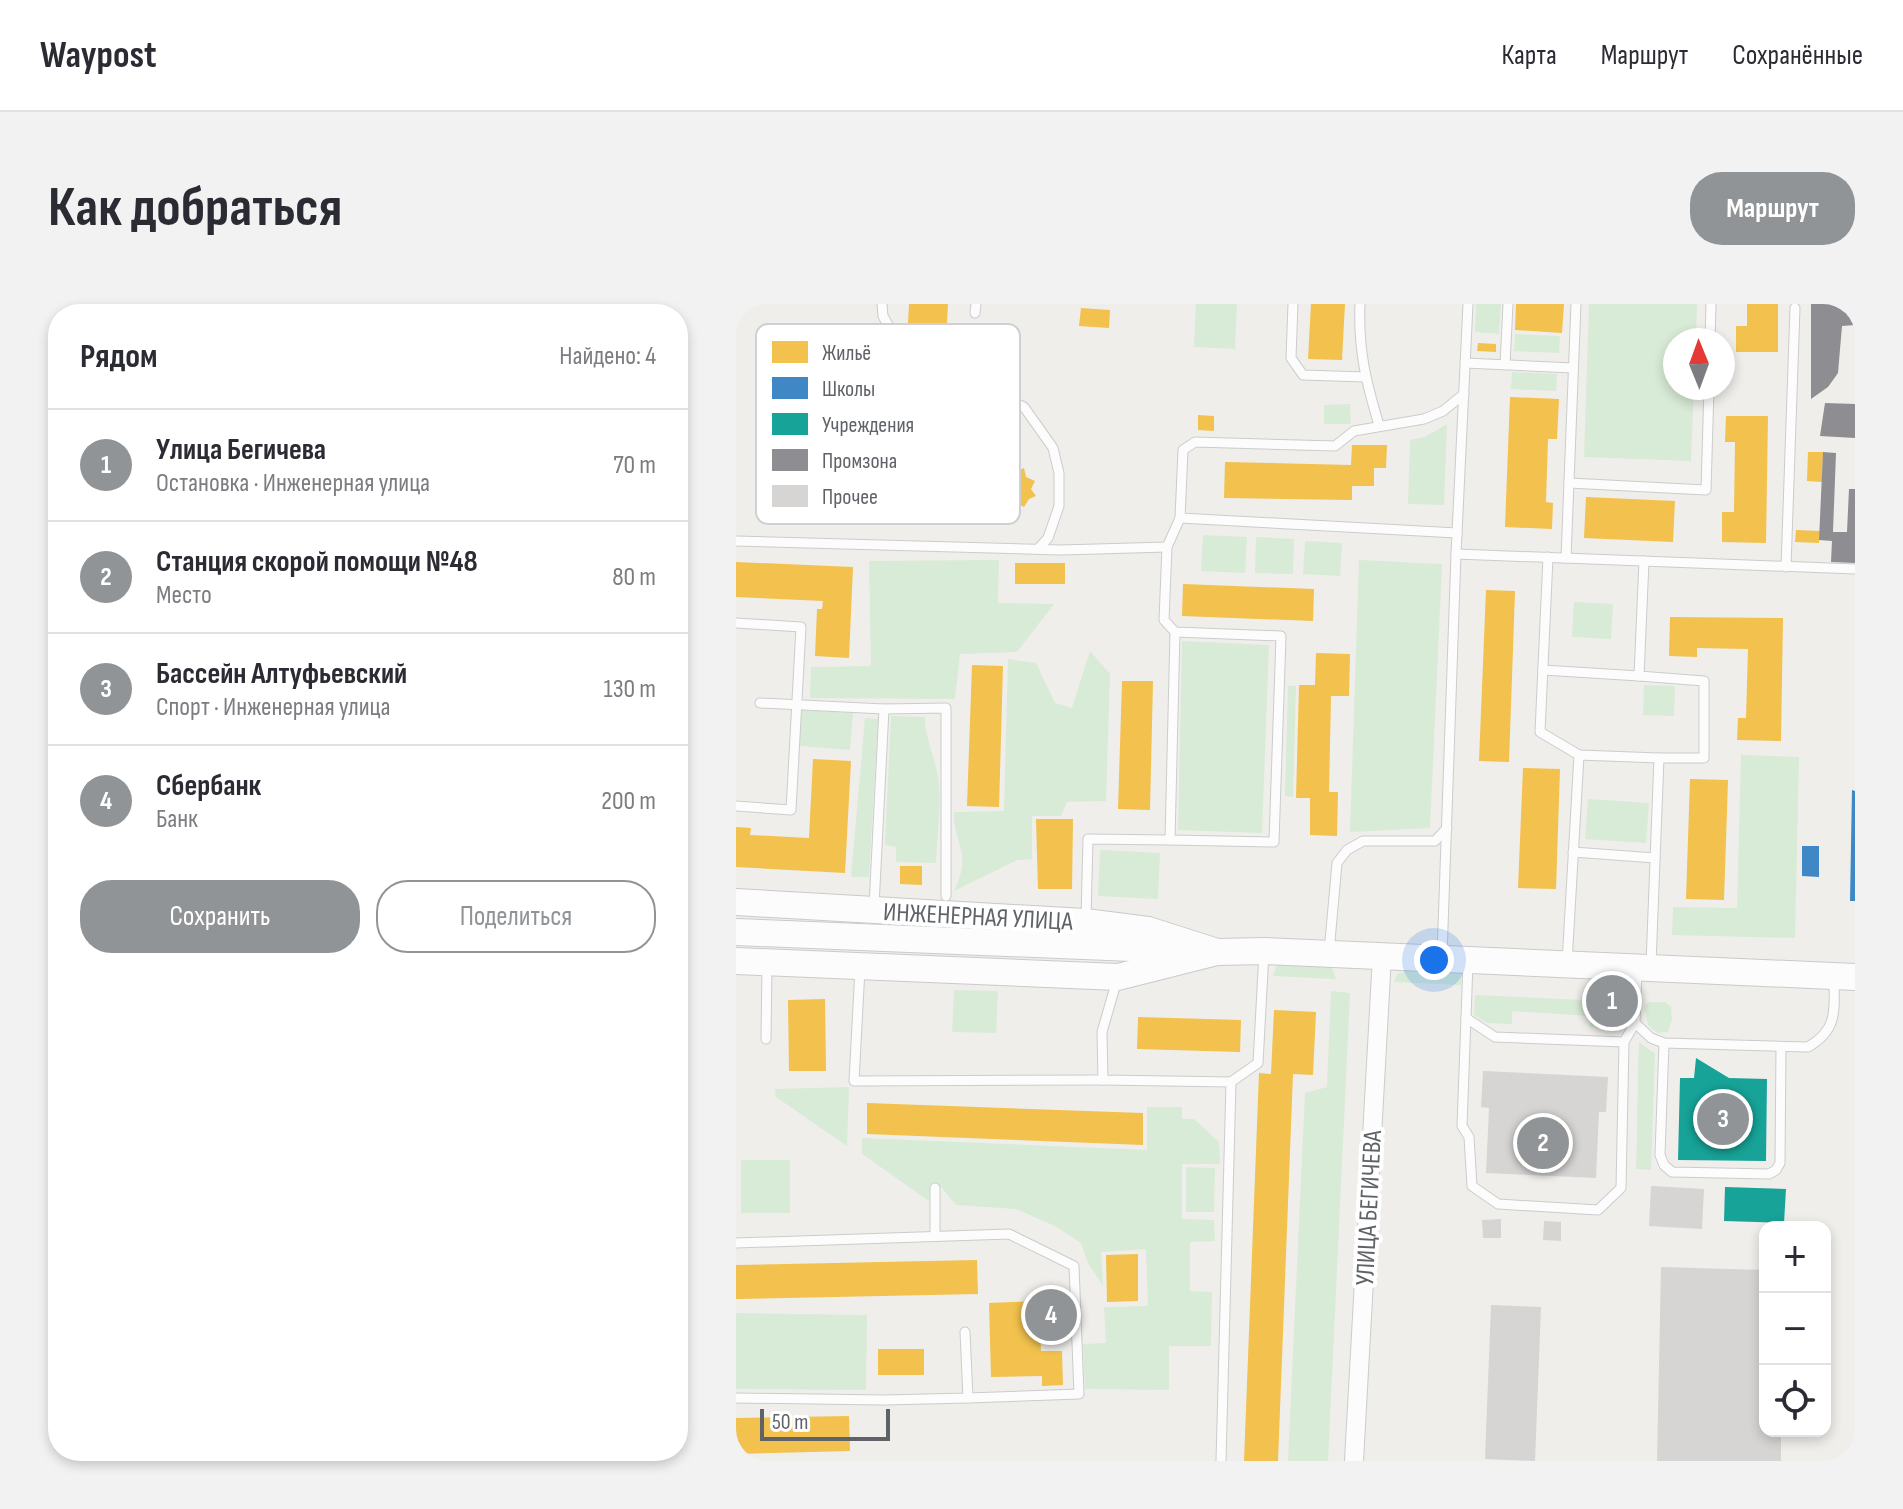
<!DOCTYPE html>
<html lang="ru">
<head>
<meta charset="utf-8">
<style>
	body { margin:0; font-family:"Sofia Sans Condensed",sans-serif; background:#f2f2f3; color:#2b2b33 }
	.controls { position:absolute; right:24px; bottom:24px; display:grid; overflow:hidden; border-radius:16px; box-shadow:0 4px 12px #0003 }
	.controls button { width:72px; height:72px; display:grid; place-items:center; padding:0; border:0; border-bottom:2px solid #e1e1e2; background:#fff; color:#2b2b33; font:40px sans-serif }
	.compass { position:absolute; left:927px; top:24px; width:72px; height:72px; border-radius:50%; background:#fff; box-shadow:0 4px 12px #0003; rotate:359deg }
	.scale { position:absolute; left:24px; bottom:20px; width:130px; box-sizing:border-box; padding-left:8px; border:4px solid #5f6368; border-top:0; font-size:22px; line-height:28px; white-space:nowrap; color:#5f6368; -webkit-text-stroke:6px #fff; paint-order:stroke }
	.you { position:absolute; left:698px; top:656px; width:28px; height:28px; margin:-20px; border:6px solid #fff; border-radius:50%; background:#1a73e8; box-shadow:0 0 0 12px #1a73e833 }
	.badge { display:grid; place-items:center; width:52px; height:52px; border-radius:50%; background:#919496; color:#fff; font-size:26px; font-weight:700 }
	.pin { position:absolute; translate:-50% -50%; border:4px solid #fff; box-shadow:0 2px 8px #0006 }
	.list { margin:0; padding:0; list-style:none }
	h2 { display:flex; justify-content:space-between; align-items:center; height:104px; margin:0; padding:0 32px; font-size:34px }
	h2 small { font-size:26px; font-weight:400; color:#7c7c81 }
	.list li { display:grid; grid-template-columns:52px 1fr auto; gap:24px; align-items:center; box-sizing:border-box; height:112px; padding:0 32px; border-top:2px solid #e1e1e2 }
	.list b { display:block; font-size:30px; white-space:nowrap }
	.list p { margin:0; font-size:26px; white-space:nowrap; color:#7c7c81 }
	.list em { font-size:26px; font-style:normal; color:#7c7c81 }
	.actions { display:flex; gap:16px; padding:24px 32px }
	.actions a { flex:1; padding:18px 0; border:2px solid #919496; border-radius:32px; text-align:center; font-size:28px; color:#919496 }
	.actions .main { background:#919496; color:#fff }
	.icon { flex:none; width:44px; height:44px; fill:none; stroke:currentColor; stroke-width:2; stroke-linecap:round; stroke-linejoin:round }
	.map { position:relative; flex:none; width:1119px; height:1157px; overflow:hidden; border-radius:32px }
	header { display:flex; align-items:center; gap:48px; box-sizing:border-box; height:112px; padding:0 40px; background:#fff; border-bottom:2px solid #e1e1e2 }
	header strong { font-size:38px }
	nav { display:flex; gap:44px; margin-inline-start:auto; font-size:28px }
	.intro { display:flex; align-items:center; justify-content:space-between; box-sizing:border-box; height:192px; padding:0 48px }
	h1 { margin:0; font-size:56px }
	.button { padding:20px 36px; border-radius:32px; background:#919496; color:#fff; font-size:28px; font-weight:700 }
	main { display:flex; gap:48px; padding:0 48px }
	aside { flex:1; background:#fff; border-radius:32px; box-shadow:0 4px 12px #0003 }
	.map>svg:first-child { display:block }
	.green { fill:#d8ebd6 }
	.homes { fill:#f2c14e }
	.schools { fill:#3f88c5 }
	.public { fill:#17a398 }
	.industry { fill:#8d8d92 }
	.building { fill:#d6d5d3 }
	.lines { fill:none; stroke-linecap:round; stroke-linejoin:round }
	.lane-casing { stroke:#cbcccc; stroke-width:11 }
	.street-casing { stroke:#cbcccc; stroke-width:20 }
	.secondary-casing { stroke:#cacacb; stroke-width:28 }
	.lane { stroke:#fdfcfc; stroke-width:9 }
	.street { stroke:#fdfcfc; stroke-width:18 }
	.secondary { stroke:#fdfcfc; stroke-width:26 }
	.labels { text-anchor:middle; stroke-width:8; stroke-linejoin:round; paint-order:stroke }
	.street-label { font-size:26px; fill:#5f6368; stroke:#fff }
	.key { fill:#fff; stroke:#cfd0d2; stroke-width:2 }
	.key-label { font-size:22px; fill:#5f6368 }
</style>
</head>
<body>
<header>
<strong>Waypost</strong>
<nav><a>Карта</a><a>Маршрут</a><a>Сохранённые</a></nav>
</header>
<div class="intro"><h1>Как добраться</h1><a class="button">Маршрут</a></div>
<main>
<aside>
<h2>Рядом<small>Найдено: 4</small></h2>
<ul class="list">
<li><span class="badge">1</span><div><b>Улица Бегичева</b><p>Остановка · Инженерная улица</p></div><em>70 m</em></li>
<li><span class="badge">2</span><div><b>Станция скорой помощи №48</b><p>Место</p></div><em>80 m</em></li>
<li><span class="badge">3</span><div><b>Бассейн Алтуфьевский</b><p>Спорт · Инженерная улица</p></div><em>130 m</em></li>
<li><span class="badge">4</span><div><b>Сбербанк</b><p>Банк</p></div><em>200 m</em></li>
</ul>
<div class="actions"><a class="main">Сохранить</a><a>Поделиться</a></div>
</aside>
<div class="map">
<svg width="1119" height="1157" viewBox="0 0 1119 1157">
	<rect width="100%" height="100%" fill="#efeeea"/>
	<g class="green">
		<polygon points="460,0 501,0 499,45 458,43"/>
		<polygon points="740,0 765,0 763,30 739,28"/>
		<polygon points="853,0 961,0 960,36 939,36 939,84 958,84 955,157 848,153"/>
		<polygon points="779,30 824,32 823,49 778,47"/>
		<polygon points="776,68 821,70 820,87 775,85"/>
		<polygon points="614,100 615,120 588,120 588,101"/>
		<polygon points="711,120 708,201 672,200 674,136 689,133"/>
		<polygon points="467,231 511,233 509,269 465,267"/>
		<polygon points="520,233 558,235 557,270 519,269"/>
		<polygon points="569,237 606,239 604,272 567,270"/>
		<polygon points="263,256 262,299 318,300 281,348 224,350 219,395 74,394 75,363 135,362 133,257"/>
		<polygon points="623,256 706,260 694,524 614,528"/>
		<polygon points="838,298 877,300 875,335 836,333"/>
		<polygon points="446,337 533,341 526,529 442,526"/>
		<path d="M354 347 374 370 370 497 331 498 325 512H296V555L281 556 218 587C237 546 218 545 218 508L268 507 272 355 300 359 319 399 336 404Z"/>
		<polygon points="908,381 939,382 938,412 907,411"/>
		<polygon points="552,382 560,382 557,493 549,492"/>
		<polygon points="66,406 117,409 114,446 63,442"/>
		<path d="M155 412 189 413C189 436 201 457 203 481 205 506 201 534 200 559L160 558V543L149 541Z"/>
		<polygon points="129,414 142,415 133,573 115,573"/>
		<polygon points="1005,451 1063,453 1059,634 936,631 937,603 1001,604"/>
		<polygon points="852,495 913,499 910,539 849,535"/>
		<polygon points="364,546 424,549 422,595 362,592"/>
		<polygon points="542,658 595,661 600,675 537,672"/>
		<polygon points="676,665 726,668 725,681 658,678 661,670"/>
		<polygon points="218,686 262,687 260,729 216,728"/>
		<polygon points="595,687 614,689 592,1157 552,1157 569,789 591,783"/>
		<polygon points="739,691 890,698 890,712 885,721 876,725 854,723 853,712 776,707 776,720 751,719 738,711"/>
		<polygon points="913,698 929,698 935,703 936,716 932,728 921,729 912,721 908,702"/>
		<path d="M903 738 919 750 915 866 900 865C902 822 901 781 903 738Z"/>
		<polygon points="113,783 111,842 40,793 39,785"/>
		<polygon points="411,803 446,803 446,815 458,815 483,838 484,860 446,860 446,915 478,916 479,937 454,938 454,987 476,988 475,1042 433,1042 433,1086 349,1085 347,1040 370,1039 368,1003 412,1002 410,945 365,948 367,982 352,959 345,939 319,922 280,905 220,901 206,884 194,880 193,897 126,850 126,834 411,846"/>
		<rect x="5" y="856" width="49" height="53"/>
		<polygon points="450,863 479,864 478,908 450,908"/>
		<polygon points="0,1009 131,1011 130,1086 0,1085"/>
	</g>
	<g class="homes">
		<polygon points="173,0 212,0 209,58 170,56"/>
		<polygon points="575,0 609,0 606,56 572,55"/>
		<polygon points="780,0 828,0 826,29 779,26"/>
		<polygon points="1011,0 1042,0 1042,48 1000,48 1000,22 1011,22"/>
		<polygon points="345,4 374,6 373,24 343,22"/>
		<polygon points="742,39 760,40 760,48 741,47"/>
		<polygon points="774,93 823,95 821,135 812,135 810,198 817,199 816,225 769,223"/>
		<polygon points="462,111 478,112 478,127 462,126"/>
		<polygon points="990,112 1032,112 1030,239 986,238 986,208 998,208 999,138 989,138"/>
		<polygon points="239,124 247,124 247,128 267,128 267,136 275,139 270,147 272,162 282,167 288,164 290,173 299,177 295,185 300,192 293,195 288,203 277,197 269,204 266,197 260,194 248,194 241,197 240,204 234,204 231,198 220,204 214,196 208,195 213,186 208,178 216,174 217,166 226,168 232,164 238,155 238,146 232,143 235,137 240,136"/>
		<polygon points="616,141 651,141 650,164 638,164 638,182 616,182 616,196 488,194 489,158 615,161"/>
		<polygon points="1072,148 1087,148 1086,178 1071,177"/>
		<polygon points="850,193 939,197 937,238 848,234"/>
		<polygon points="1060,226 1084,227 1083,239 1059,238"/>
		<polygon points="0,258 117,263 113,354 79,352 81,305 86,305 87,297 0,293"/>
		<rect x="279" y="259" width="50" height="21"/>
		<polygon points="447,280 578,285 577,317 446,312"/>
		<polygon points="750,286 779,287 773,458 743,457"/>
		<polygon points="934,313 1047,314 1045,437 1001,436 1002,414 1010,414 1012,345 961,344 961,353 933,352"/>
		<polygon points="580,349 614,350 613,392 595,392 593,488 602,488 601,532 574,531 574,494 560,494 563,381 579,381"/>
		<polygon points="236,361 267,362 263,503 231,502"/>
		<polygon points="386,377 417,377 414,506 382,505"/>
		<polygon points="77,455 115,457 109,569 0,563 0,523 15,524 14,531 73,534"/>
		<polygon points="787,464 824,465 820,585 782,584"/>
		<polygon points="954,475 992,476 988,596 950,595"/>
		<polygon points="300,515 337,515 336,585 302,585"/>
		<polygon points="164,562 186,562 186,581 164,580"/>
		<polygon points="89,695 90,767 53,767 52,696"/>
		<polygon points="538,706 580,708 577,771 557,770 542,1157 508,1157 523,769 535,770"/>
		<polygon points="402,713 505,716 504,748 401,745"/>
		<polygon points="131,799 407,809 407,841 131,830"/>
		<polygon points="402,950 402,997 371,998 370,951"/>
		<polygon points="241,956 242,990 0,995 0,961"/>
		<polygon points="326,990 326,1024 304,1025 305,1047 326,1047 327,1081 306,1082 306,1072 255,1073 253,999 303,997 303,991"/>
		<rect x="142" y="1045" width="46" height="26"/>
		<polygon points="113,1112 114,1147 0,1150 0,1114"/>
	</g>
	<g class="schools">
		<polygon points="1116,486 1119,487 1119,597 1114,597"/>
		<polygon points="1066,542 1083,542 1083,573 1066,572"/>
	</g>
	<g class="public">
		<polygon points="960,754 993,774 1031,775 1030,857 942,856 944,774 958,774"/>
		<polygon points="989,883 1050,885 1048,919 988,917"/>
	</g>
	<g class="industry">
		<polygon points="1075,0 1119,0 1119,21 1106,22 1102,69 1092,83 1075,95"/>
		<polygon points="1089,99 1119,100 1119,134 1084,132"/>
		<polygon points="1087,148 1100,149 1097,228 1111,228 1113,185 1119,185 1119,259 1095,258 1096,237 1083,236"/>
	</g>
	<g class="building">
		<polygon points="747,767 872,773 870,808 863,808 860,874 750,869 753,804 745,803"/>
		<polygon points="915,882 968,885 966,925 913,922"/>
		<polygon points="765,915 765,934 747,934 746,916"/>
		<polygon points="808,917 825,918 825,937 807,936"/>
		<polygon points="925,963 1029,966 1029,1127 1045,1127 1045,1157 921,1157"/>
		<polygon points="755,1001 805,1003 799,1157 749,1155"/>
	</g>
	<g class="lines">
		<g class="lane-casing">
			<g id="lane">
				<polyline points="146,0 147,12 158,32"/>
				<polyline points="557,0 555,54 567,71 629,73"/>
				<path d="M624 0C622 45 630 78 643 121"/>
				<polyline points="239,9 240,0"/>
				<polyline points="974,36 975,0"/>
				<polyline points="729,59 837,64"/>
				<polyline points="769,61 772,0"/>
				<polyline points="218,100 277,98 288,103 317,144 323,169 323,202 312,234 302,245"/>
				<polyline points="833,179 970,186 973,84"/>
				<polyline points="444,214 447,146 459,138 599,142 618,127 688,115 707,107 728,90"/>
				<polyline points="0,237 325,246 431,243"/>
				<polyline points="720,250 1119,265"/>
				<polyline points="812,253 804,428 843,451 831,659"/>
				<polyline points="830,254 840,0"/>
				<polyline points="908,257 903,372 968,377 968,454 923,454 915,660"/>
				<polyline points="1050,263 1059,4"/>
				<polyline points="0,319 65,323 55,506 0,502"/>
				<polyline points="439,328 434,536 538,538 545,332 439,328 428,316 431,243 444,214 721,229"/>
				<polyline points="807,366 903,372"/>
				<polyline points="24,399 148,405"/>
				<polyline points="843,451 923,454"/>
				<polyline points="837,548 919,554"/>
				<polyline points="138,602 148,405 210,404 210,592"/>
				<polyline points="350,614 352,535 434,536"/>
				<polyline points="593,648 601,559 611,546 627,537 699,537 711,524"/>
				<polyline points="706,652 720,250 732,0"/>
				<polyline points="732,659 726,822 733,833 736,882 762,900 862,906 885,884 888,738 899,719"/>
				<polyline points="124,665 118,777 367,776"/>
				<path d="M901 667 899 719 915 734 928 739 1072 743C1103 725 1098 705 1098 673"/>
				<polyline points="381,676 366,728 367,776 495,778 485,1157"/>
				<polyline points="730,714 759,733 888,738"/>
				<polyline points="30,735 31,662"/>
				<polyline points="928,739 924,851 928,861 936,868 1033,870 1040,866 1044,859 1045,743"/>
				<polyline points="495,778 522,759 528,648"/>
				<polyline points="199,884 199,932"/>
				<polyline points="0,939 273,930 338,962 343,1090 232,1094"/>
				<polyline points="0,1094 148,1096 232,1094 229,1028"/>
			</g>
		</g>
		<g class="street-casing">
			<polyline id="street" points="618,1157 646,652"/>
		</g>
		<g class="secondary-casing">
			<g id="secondary">
				<polyline points="0,598 349,618 412,626 481,648"/>
				<polyline points="0,628 445,646"/>
				<polyline points="0,657 382,673 481,648 529,647 1119,673"/>
			</g>
		</g>
		<use href="#lane" class="lane"/>
		<use href="#street" class="street"/>
		<use href="#secondary" class="secondary"/>
	</g>
	<g class="labels">
		<g class="street-label">
			<text transform="translate(242 612) rotate(3)" y="9">ИНЖЕНЕРНАЯ УЛИЦА</text>
			<text transform="translate(632 904) rotate(-87)" y="9">УЛИЦА БЕГИЧЕВА</text>
		</g>
	</g>
	<rect x="20" y="20" width="264" height="200" rx="12" class="key"/>
	<rect x="36" y="37" width="36" height="22" fill="#f2c14e"/>
	<rect x="36" y="73" width="36" height="22" fill="#3f88c5"/>
	<rect x="36" y="109" width="36" height="22" fill="#17a398"/>
	<rect x="36" y="145" width="36" height="22" fill="#8d8d92"/>
	<rect x="36" y="181" width="36" height="22" fill="#d6d5d3"/>
	<g class="key-label">
		<text x="86" y="56">Жильё</text>
		<text x="86" y="92">Школы</text>
		<text x="86" y="128">Учреждения</text>
		<text x="86" y="164">Промзона</text>
		<text x="86" y="200">Прочее</text>
	</g>
</svg>
<div class="controls">
<button>+</button>
<button>−</button>
<button><svg class="icon" aria-label="locate" viewBox="0 0 24 24"><circle cx="12" cy="12" r="6"/><path d="M12 2v4M12 18v4M2 12h4M18 12h4"/></svg></button>
</div>
<svg class="compass" viewBox="-18 -18 36 36"><path d="M0-13l5 13h-10z" fill="#e53935"/><path d="M0 13l5-13h-10z" fill="#7c7c81"/></svg>
<div class="scale">50 m</div>
<div class="you"></div>
<div class="pin badge" style="left:876px;top:697px">1</div>
<div class="pin badge" style="left:807px;top:839px">2</div>
<div class="pin badge" style="left:987px;top:815px">3</div>
<div class="pin badge" style="left:315px;top:1011px">4</div>
</div>
</main>
</body>
</html>
